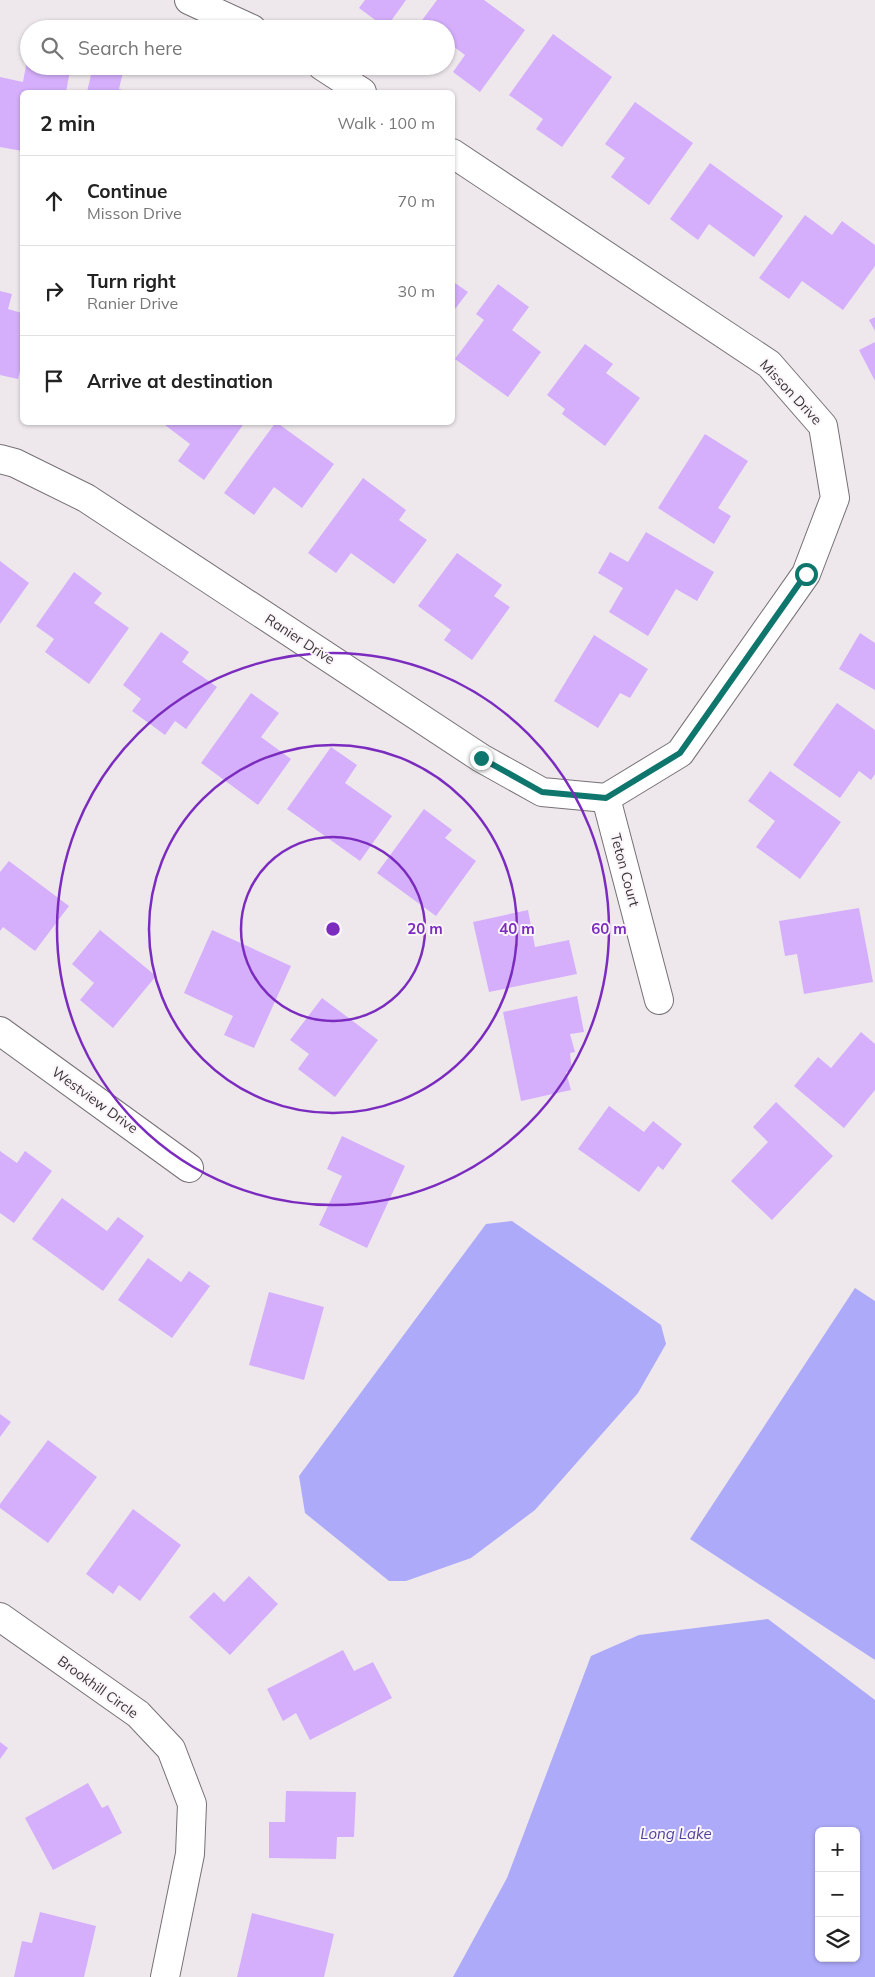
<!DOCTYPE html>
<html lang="en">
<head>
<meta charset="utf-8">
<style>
	body { margin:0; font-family:Mulish,sans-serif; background:#f6f6f6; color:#222 }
	.controls { position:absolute; right:15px; bottom:15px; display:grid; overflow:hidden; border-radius:8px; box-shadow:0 1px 4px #0004 }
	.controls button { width:45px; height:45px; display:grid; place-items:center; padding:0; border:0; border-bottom:1px solid #e0e0e0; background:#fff; color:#222; font:25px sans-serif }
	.stop { position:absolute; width:15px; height:15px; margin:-11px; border:4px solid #0f766e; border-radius:50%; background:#fff }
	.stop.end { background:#0f766e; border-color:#fff; box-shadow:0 1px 5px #0008 }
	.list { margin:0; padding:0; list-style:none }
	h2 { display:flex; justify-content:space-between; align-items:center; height:65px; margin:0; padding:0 20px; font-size:21px }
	h2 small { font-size:16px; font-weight:400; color:#767676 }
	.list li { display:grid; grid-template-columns:32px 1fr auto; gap:15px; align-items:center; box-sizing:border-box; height:90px; padding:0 20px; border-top:1px solid #e0e0e0 }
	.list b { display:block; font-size:19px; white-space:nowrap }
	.list p { margin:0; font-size:16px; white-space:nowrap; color:#767676 }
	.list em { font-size:16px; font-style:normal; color:#767676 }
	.icon { flex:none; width:28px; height:28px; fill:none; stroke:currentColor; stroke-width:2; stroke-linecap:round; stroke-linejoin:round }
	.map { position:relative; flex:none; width:875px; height:1977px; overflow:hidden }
	.search { position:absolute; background:#fff; box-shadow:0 1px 4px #0004; left:20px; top:20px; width:435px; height:55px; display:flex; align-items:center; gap:12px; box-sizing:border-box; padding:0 18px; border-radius:28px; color:#767676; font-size:19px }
	.panel { position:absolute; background:#fff; box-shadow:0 1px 4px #0004; left:20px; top:90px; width:435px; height:335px; border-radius:8px }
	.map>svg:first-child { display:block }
	.water { fill:#adaaf9; fill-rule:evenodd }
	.building { fill:#d5affb }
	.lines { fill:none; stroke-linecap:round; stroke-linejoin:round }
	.minor-casing { stroke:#767176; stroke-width:30 }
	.minor { stroke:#fff; stroke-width:28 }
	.route { stroke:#0f766e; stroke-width:6 }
	.ring { fill:none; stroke:#7b2cbf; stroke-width:2.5 }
	.labels { text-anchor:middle; stroke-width:4; stroke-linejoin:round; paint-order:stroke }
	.street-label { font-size:14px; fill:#3a3739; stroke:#fbf5fa }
	.water-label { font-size:15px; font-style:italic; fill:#4f439d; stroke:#fbf5fa }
	.centre { fill:#7b2cbf; stroke:#fbf5fa; stroke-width:2.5 }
	.ring-label { font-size:15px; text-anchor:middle; font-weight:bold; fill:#7b2cbf; stroke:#fbf5fa; stroke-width:4; stroke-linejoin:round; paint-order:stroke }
</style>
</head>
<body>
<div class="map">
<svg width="875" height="1977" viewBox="0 0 875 1977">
	<rect width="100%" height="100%" fill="#eee8ed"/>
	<g class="water">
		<polygon points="512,1221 661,1325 666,1344 638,1393 535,1510 471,1558 406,1581 389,1581 305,1513 299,1476 486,1224"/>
		<polygon points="855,1288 875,1301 875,1660 690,1539"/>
		<path d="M768 1619 875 1700V1977H453L507 1878 591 1656 639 1635ZM819 1831H856V1958H819Z"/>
	</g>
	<g class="building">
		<polygon points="365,0 406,0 386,28 359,8"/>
		<polygon points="437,0 484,0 525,30 480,92 453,72 465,55 446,41 446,29 429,29 420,23"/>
		<polygon points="553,34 612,77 562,147 536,129 543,119 509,95"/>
		<polygon points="28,55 29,66 71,66 66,92 22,92 22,151 0,147 0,77 23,82"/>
		<polygon points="93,66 123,72 119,89 130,92 87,92"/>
		<polygon points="635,102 693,143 649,205 611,177 625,158 605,144"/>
		<polygon points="710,163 783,216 754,257 709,224 698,240 670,219"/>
		<polygon points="805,215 832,235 842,221 875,245 875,266 843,310 802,281 789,299 759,278"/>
		<polygon points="452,281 468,292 452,313"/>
		<polygon points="498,284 529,307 512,330 541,352 508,397 455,359 484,320 476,314"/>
		<polygon points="0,291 12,294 8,309 22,313 22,362 18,379 0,375"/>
		<polygon points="875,317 875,331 869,320"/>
		<polygon points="875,342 875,381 859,350"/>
		<polygon points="585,344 613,364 606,373 640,398 605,446 562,414 565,409 547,395"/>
		<polygon points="161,422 245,422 204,480 178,461 190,444"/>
		<polygon points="276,422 334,464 302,508 274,487 254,515 224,493"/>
		<polygon points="705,434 748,461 718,508 731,516 714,544 658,508"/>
		<polygon points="363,478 406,510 399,520 427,540 394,584 351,553 336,573 308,553"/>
		<polygon points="646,532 714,572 697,601 676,589 648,636 609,612 623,588 598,573 610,552 628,562"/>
		<polygon points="457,553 502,585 494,596 510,607 472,660 444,640 451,630 418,606"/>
		<polygon points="0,561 29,583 0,624"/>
		<polygon points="74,572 102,593 94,603 129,628 89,684 45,652 54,639 36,626"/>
		<polygon points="161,632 189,652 182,662 217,687 186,729 175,721 165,735 132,711 141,699 123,685"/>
		<polygon points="860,633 875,643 875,690 839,669"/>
		<polygon points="594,635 648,669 630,698 620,693 598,728 554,701"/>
		<polygon points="251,693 279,713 261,737 291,759 258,805 201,763"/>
		<polygon points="837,703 875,730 875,774 871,780 859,771 840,798 793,765"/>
		<polygon points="331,747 357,765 345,783 392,816 360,861 287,809"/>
		<polygon points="770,771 841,822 800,879 756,847 775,821 748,801"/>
		<polygon points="424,809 452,830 445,838 476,861 436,916 377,873"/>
		<polygon points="9,861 69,906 35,951 3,927 0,931 0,872"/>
		<polygon points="859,908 873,982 804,994 797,954 785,956 779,921"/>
		<polygon points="528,910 535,947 569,940 577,974 489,992 473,922"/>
		<polygon points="100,930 156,976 113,1028 80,1000 94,983 72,964"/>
		<polygon points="212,930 291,966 254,1048 224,1035 233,1016 184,993"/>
		<polygon points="577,996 584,1032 570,1034 575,1052 570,1053 572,1071 566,1072 571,1090 521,1101 503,1012"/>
		<polygon points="322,998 378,1040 335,1097 298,1069 309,1054 290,1040"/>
		<polygon points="861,1032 875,1044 875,1090 844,1128 794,1086 818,1057 831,1068"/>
		<polygon points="776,1102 833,1156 772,1220 731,1181 768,1142 753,1127"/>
		<polygon points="609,1106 644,1132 653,1121 682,1144 663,1170 658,1166 639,1192 578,1149"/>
		<polygon points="342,1136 405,1166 367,1248 319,1225 342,1176 327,1169"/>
		<polygon points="0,1151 17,1163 25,1151 52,1171 14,1223 0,1213"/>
		<polygon points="62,1198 107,1231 118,1217 144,1236 103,1291 32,1239"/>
		<polygon points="148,1258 181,1282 189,1271 210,1286 172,1338 118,1300"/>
		<polygon points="269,1292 324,1307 304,1380 249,1365"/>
		<polygon points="0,1414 11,1422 0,1437"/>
		<polygon points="48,1440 97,1477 48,1543 0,1508 0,1504"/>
		<polygon points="133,1509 181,1545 140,1601 119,1585 113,1594 86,1574"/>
		<polygon points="249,1576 278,1604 230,1655 189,1617 214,1592 224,1602"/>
		<polygon points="343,1650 354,1671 373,1662 392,1698 310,1740 296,1713 283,1721 267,1689"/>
		<polygon points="0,1742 8,1748 0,1759"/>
		<polygon points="88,1783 102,1808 108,1805 122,1833 53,1870 25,1818"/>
		<polygon points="286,1791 356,1792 354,1837 337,1837 336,1859 269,1858 269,1822 285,1822"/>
		<polygon points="40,1912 96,1926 84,1977 14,1977 22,1941 32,1943"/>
		<polygon points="252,1913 334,1934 324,1977 237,1977"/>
	</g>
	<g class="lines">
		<g class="minor-casing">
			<g id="minor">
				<polyline points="189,0 252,29"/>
				<polyline points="322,66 362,92"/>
				<polyline points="452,153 769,364 823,426 835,498 806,574 680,753 606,798"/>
				<polyline points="0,459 15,463 86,498 481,758 542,792 606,798"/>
				<polyline points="606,798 659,1000"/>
				<polyline points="0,1031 189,1168"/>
				<polyline points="0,1617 138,1714 171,1749 192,1804 190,1854 165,1977"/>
			</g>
		</g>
		<use href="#minor" class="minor"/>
	</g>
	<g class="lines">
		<polyline class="route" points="481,758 542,792 606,798 680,753 806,574"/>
	</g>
	<g class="ring">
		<circle cx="333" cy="929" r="92"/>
		<circle cx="333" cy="929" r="184"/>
		<circle cx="333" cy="929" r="276"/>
	</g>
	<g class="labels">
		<g class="street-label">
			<text transform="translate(791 392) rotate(47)" y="5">Misson Drive</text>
			<text transform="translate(300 639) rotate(33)" y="5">Ranier Drive</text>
			<text transform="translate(625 870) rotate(75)" y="5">Teton Court</text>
			<text transform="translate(95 1100) rotate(36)" y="5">Westview Drive</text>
			<text transform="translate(98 1687) rotate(36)" y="5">Brookhill Circle</text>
		</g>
		<g class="water-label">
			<text x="676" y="1839">Long Lake</text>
		</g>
	</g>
	<circle cx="333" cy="929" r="8" class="centre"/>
	<g class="ring-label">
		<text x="425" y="934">20 m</text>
		<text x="517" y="934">40 m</text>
		<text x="609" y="934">60 m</text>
	</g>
</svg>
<div class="controls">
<button>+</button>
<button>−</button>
<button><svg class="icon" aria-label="layers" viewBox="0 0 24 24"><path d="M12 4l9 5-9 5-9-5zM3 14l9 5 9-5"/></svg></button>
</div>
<div class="stop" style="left:806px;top:574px"></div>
<div class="stop end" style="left:481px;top:758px"></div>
<div class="search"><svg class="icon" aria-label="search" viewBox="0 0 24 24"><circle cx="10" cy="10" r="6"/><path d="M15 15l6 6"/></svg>Search here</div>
<section class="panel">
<h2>2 min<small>Walk · 100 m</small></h2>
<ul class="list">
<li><svg class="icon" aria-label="ahead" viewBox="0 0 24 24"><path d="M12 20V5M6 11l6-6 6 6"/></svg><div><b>Continue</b><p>Misson Drive</p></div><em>70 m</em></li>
<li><svg class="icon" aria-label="right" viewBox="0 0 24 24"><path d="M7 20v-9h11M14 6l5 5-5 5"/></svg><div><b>Turn right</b><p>Ranier Drive</p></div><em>30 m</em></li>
<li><svg class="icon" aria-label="arrive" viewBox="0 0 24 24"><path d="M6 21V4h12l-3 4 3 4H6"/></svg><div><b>Arrive at destination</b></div></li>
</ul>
</section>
</div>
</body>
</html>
